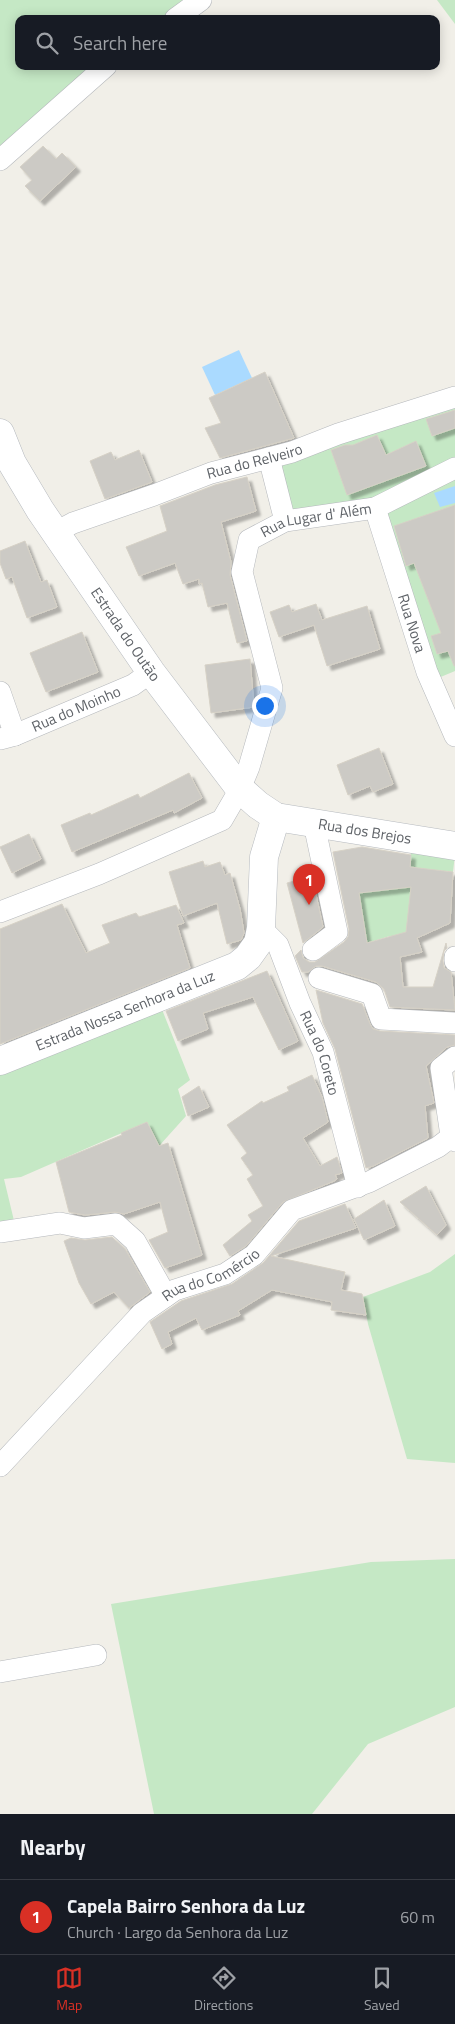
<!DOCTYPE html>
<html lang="en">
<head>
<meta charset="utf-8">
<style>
	body { margin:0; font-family:"Titillium Web",sans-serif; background:#20242c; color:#f1f3f6 }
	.you { position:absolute; left:264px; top:705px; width:18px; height:18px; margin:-12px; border:4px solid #fff; border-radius:50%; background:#1a73e8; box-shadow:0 0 0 8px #1a73e833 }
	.badge { display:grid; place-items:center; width:32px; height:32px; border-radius:50%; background:#d93025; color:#fff; font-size:16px; font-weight:700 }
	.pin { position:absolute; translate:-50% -41px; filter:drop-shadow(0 1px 2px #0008) }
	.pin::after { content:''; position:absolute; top:26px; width:18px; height:15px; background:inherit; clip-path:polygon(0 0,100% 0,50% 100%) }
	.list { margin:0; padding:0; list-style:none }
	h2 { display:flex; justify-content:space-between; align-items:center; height:65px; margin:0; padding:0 20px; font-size:21px }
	h2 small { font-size:16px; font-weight:400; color:#9ea1a6 }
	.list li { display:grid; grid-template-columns:32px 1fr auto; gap:15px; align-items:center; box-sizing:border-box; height:75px; padding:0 20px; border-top:1px solid #363941 }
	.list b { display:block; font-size:19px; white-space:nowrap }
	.list p { margin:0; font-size:16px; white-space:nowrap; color:#9ea1a6 }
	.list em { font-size:16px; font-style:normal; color:#9ea1a6 }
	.icon { flex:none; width:28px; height:28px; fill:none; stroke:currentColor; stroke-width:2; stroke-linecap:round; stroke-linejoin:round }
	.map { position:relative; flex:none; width:455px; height:1814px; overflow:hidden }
	.search { position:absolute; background:#171b24; box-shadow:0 2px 12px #0003; left:15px; right:15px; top:15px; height:55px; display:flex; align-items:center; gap:12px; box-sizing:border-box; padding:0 18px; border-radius:10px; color:#9ea1a6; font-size:19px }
	.sheet { height:140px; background:#171b24 }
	nav { display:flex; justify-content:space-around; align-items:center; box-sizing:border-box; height:70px; border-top:1px solid #363941; background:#171b24; font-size:14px; color:#9ea1a6 }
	nav a { display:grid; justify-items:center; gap:2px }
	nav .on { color:#d93025 }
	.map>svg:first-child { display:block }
	.green { fill:#c5e8c5 }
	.water { fill:#aadaff }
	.building { fill:#cccac5; stroke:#d6d1c6; fill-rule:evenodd; filter:url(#shadow) }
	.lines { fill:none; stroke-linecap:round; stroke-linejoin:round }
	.street-casing { stroke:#b5b8bc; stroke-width:22 }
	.secondary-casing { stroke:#b6babf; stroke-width:29 }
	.street { stroke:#fff; stroke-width:21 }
	.secondary { stroke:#fff; stroke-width:28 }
	.labels { text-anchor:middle; stroke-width:4; stroke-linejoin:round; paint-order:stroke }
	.street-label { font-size:15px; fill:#5f6368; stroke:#fff }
</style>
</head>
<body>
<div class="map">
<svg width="455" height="1814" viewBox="0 0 455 1814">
	<defs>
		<filter id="shadow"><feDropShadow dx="4.5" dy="4.5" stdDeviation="1" flood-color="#0004"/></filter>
	</defs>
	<rect width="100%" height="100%" fill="#f1efe8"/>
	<g class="green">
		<polygon points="0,0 201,0 175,19 19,19 19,66 106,66 0,163"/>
		<polygon points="437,0 455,0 455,24"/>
		<polygon points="455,397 455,671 431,681 375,508 285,521 269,458"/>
		<polygon points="411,848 455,854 453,872 434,870 405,943 390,936 367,943 356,877 410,887"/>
		<polygon points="161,1007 190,1080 178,1089 186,1116 159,1146 147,1122 21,1177 4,1179 16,1229 0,1232 0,1075"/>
		<polygon points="455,1254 455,1463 407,1459 368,1324 363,1297 430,1272"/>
		<polygon points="455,1559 455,1707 368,1744 312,1814 154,1814 111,1604 371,1562"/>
	</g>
	<g class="water">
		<polygon points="239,350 252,378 215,395 202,367"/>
		<polygon points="455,486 455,503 440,507 434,493"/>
	</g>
	<g class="building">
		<polygon points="43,146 56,159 62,153 76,167 40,201 25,186 32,180 20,167"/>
		<polygon points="265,372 294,438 220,458 205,428 221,423 209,398"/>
		<polygon points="455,410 455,428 432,436 426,419"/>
		<polygon points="377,435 386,455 416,441 426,466 347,495 331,450 345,445 353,445"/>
		<polygon points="139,450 152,482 105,499 90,461 111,452 115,460"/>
		<polygon points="247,477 256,511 221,522 231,562 230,575 247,641 237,643 227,603 208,607 202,583 199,584 199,579 183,584 175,563 139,576 126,547 167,531 160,506 215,485"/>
		<polygon points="455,505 455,666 454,666 448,651 437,654 431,636 441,633 414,563 406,566 394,526"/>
		<polygon points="25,541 41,582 47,580 57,607 27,618 12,577 6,579 0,563 0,551"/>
		<polygon points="316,604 322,620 367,606 380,649 327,666 314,625 279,637 270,612 289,605 292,612"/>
		<polygon points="82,632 98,672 46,692 30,653"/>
		<polygon points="250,659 254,707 211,713 205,665"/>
		<polygon points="379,748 393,784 373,792 370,786 348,795 337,765"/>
		<polygon points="189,773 202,798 174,813 173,810 72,852 61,825 90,813 91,815 138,794 140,798"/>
		<polygon points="29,834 41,859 12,873 0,847"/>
		<path d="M362 847 411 855 410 867 453 872 450 923 417 938 422 952 400 957 403 987H433L446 943 447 948 444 951 443 961 444 968 451 972 455 1010 390 1007 384 989 376 982 322 966H316L308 972H302L295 956 301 950 303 958 309 962H315L344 942 348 937 349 929 333 852ZM411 887 406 932 367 943 359 893Z"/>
		<polygon points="203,861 205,867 220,862 225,875 230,873 240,909 244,933 241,940 227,944 217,903 183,916 169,872"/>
		<polygon points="312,876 323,927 303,943 287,883"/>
		<polygon points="62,904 86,953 110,943 102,925 136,913 139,917 176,905 184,923 177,925 190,968 0,1044 0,929"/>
		<polygon points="267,971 298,1041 279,1050 253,997 203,1013 208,1029 178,1041 166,1011"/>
		<polygon points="316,990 362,1004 370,1024 373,1029 380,1031 455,1035 455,1045 447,1047 426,1066 434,1103 425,1106 428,1138 373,1166 366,1168 335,1049 323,1023"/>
		<polygon points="312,1075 322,1097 328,1122 303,1138 320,1166 337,1157 342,1173 335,1175 337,1179 334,1181 283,1202 246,1246 230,1256 223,1245 252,1221 248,1215 263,1206 247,1179 253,1175 241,1158 247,1153 227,1125 262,1101 263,1103 289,1091 287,1087"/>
		<polygon points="199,1086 209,1107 188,1116 182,1097"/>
		<polygon points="147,1122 159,1146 168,1143 202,1255 165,1268 149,1240 168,1232 160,1202 124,1214 115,1212 85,1215 69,1212 56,1162 122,1135 121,1133"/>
		<polygon points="426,1186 446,1225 437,1235 400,1202"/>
		<polygon points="384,1200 395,1226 364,1240 354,1219"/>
		<polygon points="345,1204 356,1228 271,1256 345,1272 341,1290 362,1294 366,1315 331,1310 332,1302 272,1290 238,1311 240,1315 202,1330 196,1318 168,1332 172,1344 162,1349 150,1322 181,1301 232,1284 263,1263 299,1221"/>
		<polygon points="112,1237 125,1249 150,1292 129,1308 114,1292 91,1304 79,1283 64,1241 71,1238 85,1240"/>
	</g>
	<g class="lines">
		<g class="street-casing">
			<g id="street">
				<polyline points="175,19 201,0"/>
				<polyline points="0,160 106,66"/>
				<polyline points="269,458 285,521"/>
				<path id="s1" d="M375 508 427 672 455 736"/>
				<path id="s2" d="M56 532 73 523 154 495 211 473 292 452 338 434 455 397"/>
				<polyline points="0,692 15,735"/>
				<path id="s3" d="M0 739 15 735 133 685 151 672"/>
				<path id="s4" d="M0 912 99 874 222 820 240 789 249 767 272 688 242 572 249 540 285 521 375 508 455 468"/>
				<path id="s5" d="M261 928 278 945 300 1003 323 1052 358 1187"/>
				<polyline points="313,950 337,932 314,824"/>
				<polyline points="455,957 455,961"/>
				<polyline points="319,978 372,994 381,1019 455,1023"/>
				<polyline points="455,1057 441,1068 451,1136 455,1141"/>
				<polyline points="0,1232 60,1223 84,1228 116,1224 135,1241 166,1296"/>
				<path id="s6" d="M0 1466 142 1313 175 1290 225 1274 254 1255 292 1210 369 1182 438 1147 455 1134"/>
				<polyline points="0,1672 96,1655"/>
			</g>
		</g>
		<g class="secondary-casing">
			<g id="secondary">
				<path id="s7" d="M0 433 12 463 40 510 151 672 240 789 258 805 276 817 455 846"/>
				<path id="s8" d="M0 1061 237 966 248 957 258 943 261 928 264 857 276 817"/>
			</g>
		</g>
		<use href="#street" class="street"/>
		<use href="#secondary" class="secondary"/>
	</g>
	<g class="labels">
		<g class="street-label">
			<text dy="5" stroke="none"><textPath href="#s2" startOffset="211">Rua do Relveiro</textPath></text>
			<text dy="5" stroke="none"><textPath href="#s4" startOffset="606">Rua Lugar d' Além</textPath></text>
			<text dy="5" stroke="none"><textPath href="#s1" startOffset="121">Rua Nova</textPath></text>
			<text dy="5" stroke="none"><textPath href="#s7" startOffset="238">Estrada do Outão</textPath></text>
			<text dy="5" stroke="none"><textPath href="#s3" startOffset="82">Rua do Moinho</textPath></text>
			<text dy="5" stroke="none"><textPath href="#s7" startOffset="566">Rua dos Brejos</textPath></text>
			<text dy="5" stroke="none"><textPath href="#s8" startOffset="135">Estrada Nossa Senhora da Luz</textPath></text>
			<text dy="5" stroke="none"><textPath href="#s5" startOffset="140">Rua do Coreto</textPath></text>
			<text dy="5" stroke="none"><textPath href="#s6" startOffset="288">Rua do Comércio</textPath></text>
		</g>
	</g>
</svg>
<div class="you"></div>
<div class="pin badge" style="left:309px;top:905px">1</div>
<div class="search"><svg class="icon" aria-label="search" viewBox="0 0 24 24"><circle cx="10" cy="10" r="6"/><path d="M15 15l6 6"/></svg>Search here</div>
</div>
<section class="sheet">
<h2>Nearby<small></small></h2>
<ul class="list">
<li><span class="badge">1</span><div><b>Capela Bairro Senhora da Luz</b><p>Church · Largo da Senhora da Luz</p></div><em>60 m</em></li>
</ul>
</section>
<nav>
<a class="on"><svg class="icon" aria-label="map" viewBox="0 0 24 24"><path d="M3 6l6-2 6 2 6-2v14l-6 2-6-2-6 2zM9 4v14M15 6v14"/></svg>Map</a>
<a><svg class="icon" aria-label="directions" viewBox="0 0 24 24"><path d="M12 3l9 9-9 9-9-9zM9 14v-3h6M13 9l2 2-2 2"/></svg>Directions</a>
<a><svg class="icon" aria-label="saved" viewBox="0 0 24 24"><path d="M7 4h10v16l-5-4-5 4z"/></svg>Saved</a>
</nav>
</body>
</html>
